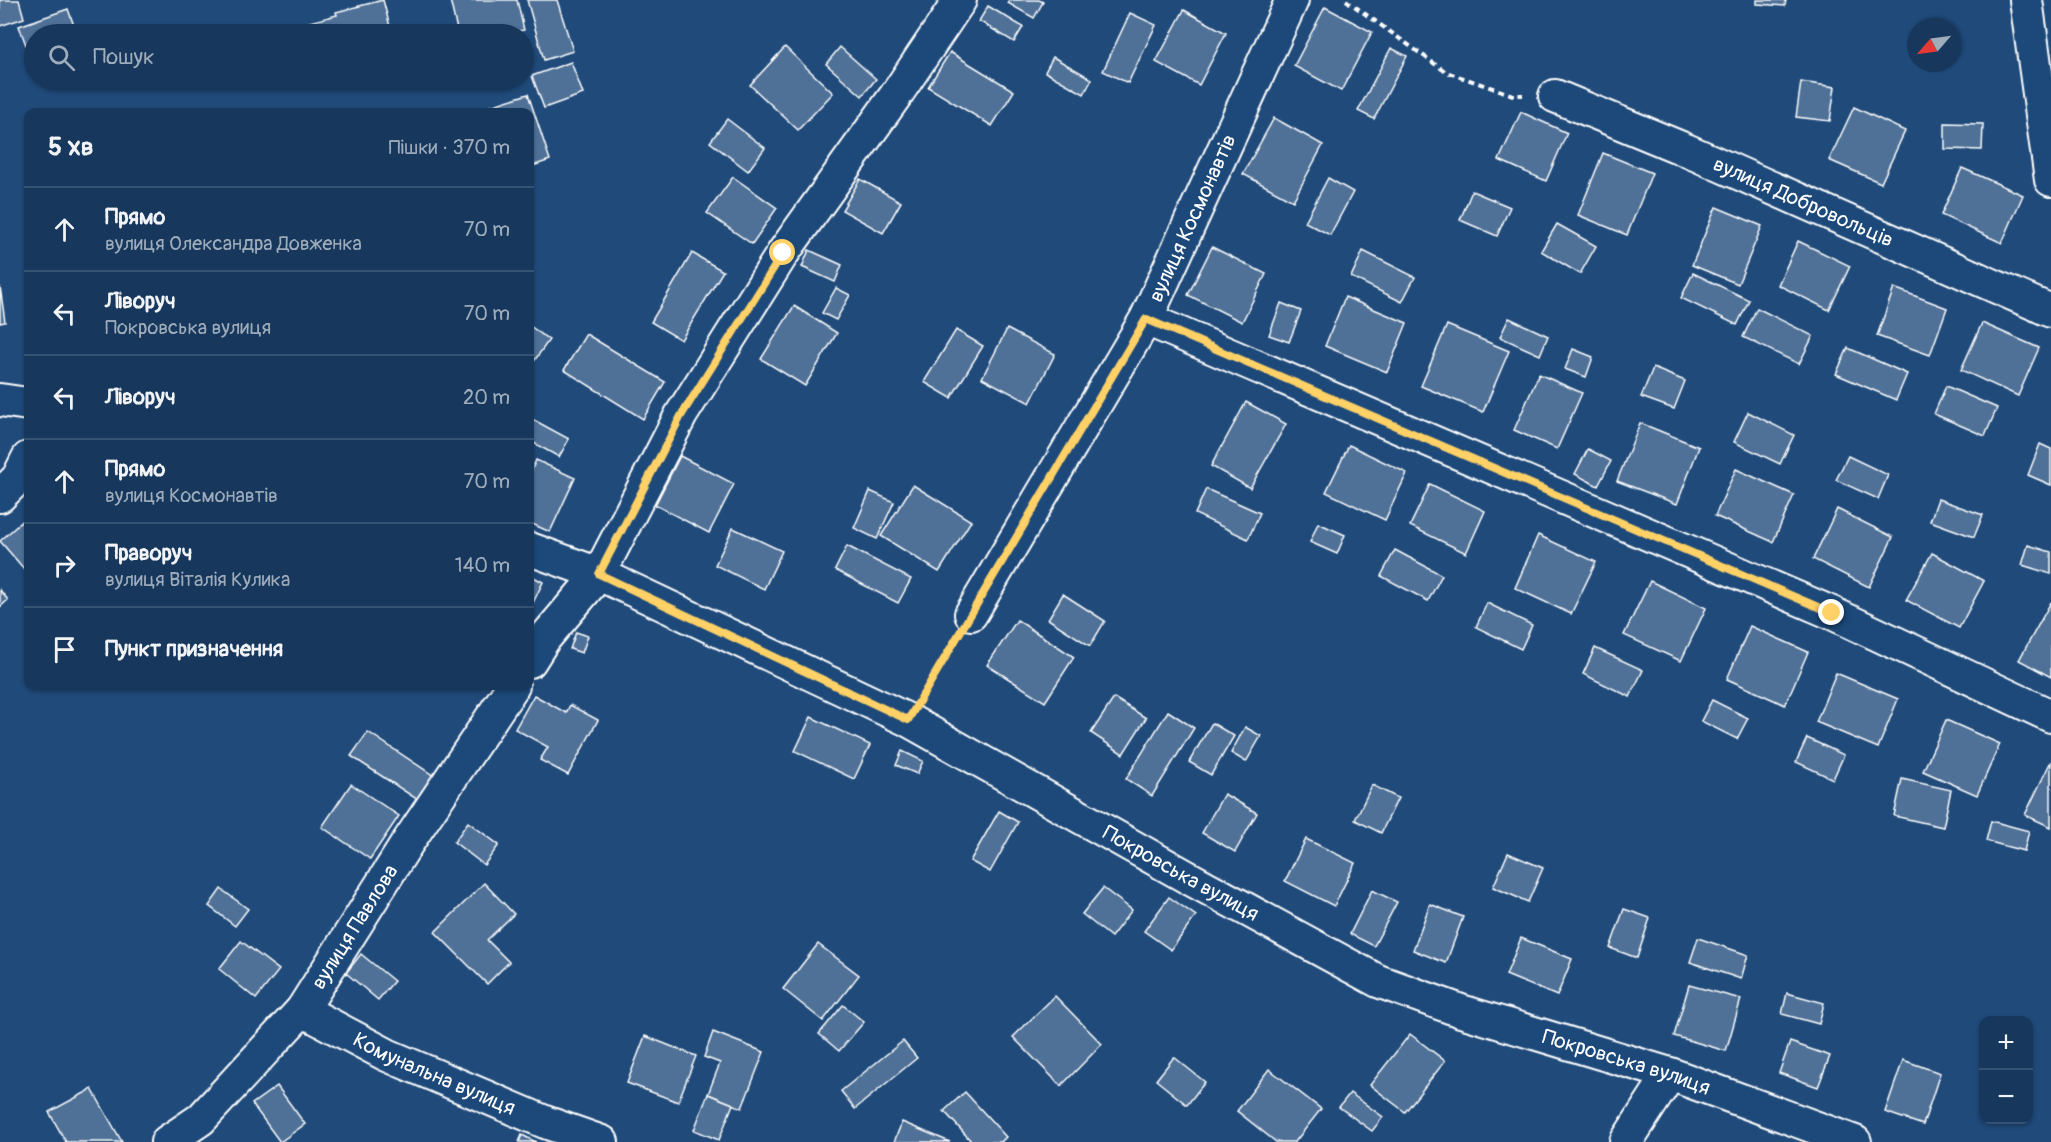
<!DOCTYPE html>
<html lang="uk">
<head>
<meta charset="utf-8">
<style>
	body { margin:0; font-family:Pangolin,sans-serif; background:#244365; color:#f1f3f6 }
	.controls { position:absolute; right:18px; bottom:18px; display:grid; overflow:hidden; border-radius:12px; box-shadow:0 2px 4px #0004 }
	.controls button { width:54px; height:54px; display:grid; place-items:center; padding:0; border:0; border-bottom:2px solid #365272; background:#17385c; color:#f1f3f6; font:30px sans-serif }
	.compass { position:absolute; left:1907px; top:18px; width:54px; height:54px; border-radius:50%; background:#17385c; box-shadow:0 2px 4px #0004; rotate:242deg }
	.stop { position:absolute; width:18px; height:18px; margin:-14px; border:4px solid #ffd166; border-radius:50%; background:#fff }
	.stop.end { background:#ffd166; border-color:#fff; box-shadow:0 2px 6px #0008 }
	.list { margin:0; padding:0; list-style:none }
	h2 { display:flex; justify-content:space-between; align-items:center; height:78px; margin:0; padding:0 24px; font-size:26px }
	h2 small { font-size:20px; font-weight:400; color:#9eacbb }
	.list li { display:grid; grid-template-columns:39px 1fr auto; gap:18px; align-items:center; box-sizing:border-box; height:84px; padding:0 24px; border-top:2px solid #365272 }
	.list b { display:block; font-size:22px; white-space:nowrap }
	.list p { margin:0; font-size:20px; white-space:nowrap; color:#9eacbb }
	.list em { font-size:20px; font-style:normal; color:#9eacbb }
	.icon { flex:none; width:33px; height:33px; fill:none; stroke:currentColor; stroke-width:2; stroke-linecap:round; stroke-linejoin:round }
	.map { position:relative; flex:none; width:2051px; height:1142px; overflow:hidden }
	.search { position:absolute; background:#17385c; box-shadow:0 2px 4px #0004; left:24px; top:24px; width:510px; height:66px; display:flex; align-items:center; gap:15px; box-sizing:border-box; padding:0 21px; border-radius:33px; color:#9eacbb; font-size:22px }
	.panel { position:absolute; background:#17385c; box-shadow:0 2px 4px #0004; left:24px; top:108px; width:510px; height:582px; border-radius:12px }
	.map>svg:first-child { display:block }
	.building { fill:#507197; stroke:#fff; stroke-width:1.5 }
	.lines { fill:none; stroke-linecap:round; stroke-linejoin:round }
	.minor-casing { stroke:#fff; stroke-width:36 }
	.path { stroke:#fff; stroke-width:4; stroke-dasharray:6 4.5; stroke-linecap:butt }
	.minor { stroke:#1f4a7a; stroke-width:32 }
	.route { stroke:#ffd166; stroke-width:8 }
	.labels { text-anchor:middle; stroke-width:4.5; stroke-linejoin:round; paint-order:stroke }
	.street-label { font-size:21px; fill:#fff; stroke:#1f4a7a }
</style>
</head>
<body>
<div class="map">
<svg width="2051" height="1142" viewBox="0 0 2051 1142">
	<rect width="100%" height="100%" fill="#1f4a7a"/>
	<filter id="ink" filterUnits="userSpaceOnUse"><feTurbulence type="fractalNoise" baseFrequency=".0167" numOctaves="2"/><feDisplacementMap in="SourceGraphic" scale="12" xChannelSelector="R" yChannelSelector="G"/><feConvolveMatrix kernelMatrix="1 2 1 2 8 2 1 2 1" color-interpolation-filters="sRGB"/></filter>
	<g filter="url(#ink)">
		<g class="building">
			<polygon points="0,0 19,0 24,18 0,26"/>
			<polygon points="383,0 392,34 305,34 302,24 337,15 336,12"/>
			<polygon points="450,0 517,0 524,30 503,34 458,34"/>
			<polygon points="527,0 557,0 573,51 544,60"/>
			<polygon points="1010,0 1039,0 1043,2 1034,18 1008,3"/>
			<polygon points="1757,0 1786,0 1785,6 1757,4"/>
			<polygon points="988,6 1023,27 1014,42 979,21"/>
			<polygon points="1325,7 1372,32 1341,91 1294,66"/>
			<polygon points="68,9 77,34 34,34 34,50 29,53 19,26"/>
			<polygon points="1184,10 1226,33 1199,85 1156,62"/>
			<polygon points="1130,13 1156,25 1128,83 1103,71"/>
			<polygon points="291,27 293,34 261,34"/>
			<polygon points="785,47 833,93 798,130 750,85"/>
			<polygon points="840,47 876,79 862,96 826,64"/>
			<polygon points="1391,48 1407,56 1374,119 1358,111"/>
			<polygon points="950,52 1014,91 992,126 928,87"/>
			<polygon points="1053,57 1092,79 1084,94 1045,72"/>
			<polygon points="571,62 583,94 544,108 532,76"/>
			<polygon points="1801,82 1835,87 1830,121 1796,117"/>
			<polygon points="528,94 550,160 530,167 530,112 479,112 478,110"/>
			<polygon points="1854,107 1905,131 1881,183 1829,160"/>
			<polygon points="1521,112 1567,133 1546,181 1499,160"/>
			<polygon points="1274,118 1323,145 1293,201 1243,174"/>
			<polygon points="727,119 765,148 748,171 710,142"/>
			<polygon points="1945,123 1983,124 1982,150 1945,149"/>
			<polygon points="1603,153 1652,173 1627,235 1578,215"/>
			<polygon points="1962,168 2023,195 2002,243 1941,215"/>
			<polygon points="733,177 777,208 752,244 707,213"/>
			<polygon points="1328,178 1353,192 1330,235 1305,222"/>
			<polygon points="860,179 901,202 883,233 842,210"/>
			<polygon points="1472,191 1510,207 1497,236 1460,220"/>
			<polygon points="1716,207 1762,226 1738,284 1692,265"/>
			<polygon points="1557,224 1596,246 1580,274 1541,251"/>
			<polygon points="1798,241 1850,266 1829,310 1778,285"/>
			<polygon points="1212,247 1266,274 1242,322 1188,295"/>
			<polygon points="809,250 842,265 835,282 802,267"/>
			<polygon points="1363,251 1415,277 1402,302 1351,277"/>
			<polygon points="692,253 723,271 681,340 651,322"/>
			<polygon points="1693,273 1749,300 1737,325 1681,298"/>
			<polygon points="0,286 5,322 0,323"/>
			<polygon points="836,288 850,295 836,320 822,313"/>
			<polygon points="1894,288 1947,308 1930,355 1877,336"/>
			<polygon points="1345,297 1407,323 1387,372 1325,346"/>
			<polygon points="1281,303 1301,311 1289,342 1269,335"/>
			<polygon points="794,306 837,333 805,386 761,359"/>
			<polygon points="1757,308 1813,336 1799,364 1743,337"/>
			<polygon points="1509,318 1548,336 1540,355 1500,337"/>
			<polygon points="1982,323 2039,348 2018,396 1961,370"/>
			<polygon points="1447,325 1509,351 1483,412 1421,386"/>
			<polygon points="530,326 549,340 530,367"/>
			<polygon points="1007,329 1055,354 1030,403 982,378"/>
			<polygon points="956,330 983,346 951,398 924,382"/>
			<polygon points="586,334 665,382 643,419 564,370"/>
			<polygon points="1848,348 1907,374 1896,400 1836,374"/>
			<polygon points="1573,349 1593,357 1586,377 1565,369"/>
			<polygon points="1653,368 1685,381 1674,409 1641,397"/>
			<polygon points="1539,374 1582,393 1557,449 1514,430"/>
			<polygon points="1946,386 1997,408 1985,436 1934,414"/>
			<polygon points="1246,402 1286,424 1250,488 1211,466"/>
			<polygon points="1748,412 1794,435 1780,464 1734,442"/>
			<polygon points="530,418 569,439 559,457 530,441"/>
			<polygon points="1640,423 1699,447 1677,504 1617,481"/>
			<polygon points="2040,444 2051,449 2051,485 2028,475"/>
			<polygon points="1349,445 1407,473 1385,520 1326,492"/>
			<polygon points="1588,449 1611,461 1598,486 1575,474"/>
			<polygon points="680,456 734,484 709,533 655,505"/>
			<polygon points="1848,456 1888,475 1878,499 1836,480"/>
			<polygon points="536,460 575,478 550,532 530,523 530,474"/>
			<polygon points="1736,469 1794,495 1773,542 1715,516"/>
			<polygon points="1430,484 1485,511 1466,553 1410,526"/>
			<polygon points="913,485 971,521 939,572 881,536"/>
			<polygon points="1206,489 1260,513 1248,539 1195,514"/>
			<polygon points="870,491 894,502 877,539 854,528"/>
			<polygon points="1938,499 1983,515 1974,537 1930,521"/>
			<polygon points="1837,509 1893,537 1869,587 1813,559"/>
			<polygon points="28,516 28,567 25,570 0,541"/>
			<polygon points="1318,523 1345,535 1337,554 1310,542"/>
			<polygon points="733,528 782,551 764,589 715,565"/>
			<polygon points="1538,535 1596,562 1571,614 1515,588"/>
			<polygon points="2028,545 2051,552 2051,574 2022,565"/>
			<polygon points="847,546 911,579 898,603 835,570"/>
			<polygon points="1395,550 1442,575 1428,601 1381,576"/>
			<polygon points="1932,553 1984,581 1959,628 1906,600"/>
			<polygon points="530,575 543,582 530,609"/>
			<polygon points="1650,581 1706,608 1681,661 1624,635"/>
			<polygon points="0,590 8,600 0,607"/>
			<polygon points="1063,594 1105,621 1090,646 1048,619"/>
			<polygon points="2051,602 2051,677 2019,660"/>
			<polygon points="1487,603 1532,625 1521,649 1476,627"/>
			<polygon points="1017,620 1074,657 1045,702 987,665"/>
			<polygon points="1750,626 1808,652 1785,705 1727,679"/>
			<polygon points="576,632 588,636 582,653 570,649"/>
			<polygon points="1595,648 1643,670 1630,697 1583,674"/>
			<polygon points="1836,673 1898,699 1878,748 1816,722"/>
			<polygon points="534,695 566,713 570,705 598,720 568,775 540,760 548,747 515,729"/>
			<polygon points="1114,698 1146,718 1123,754 1091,733"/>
			<polygon points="1712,700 1748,718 1737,739 1701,721"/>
			<polygon points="1168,711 1194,728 1152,796 1126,779"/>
			<polygon points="811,717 870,745 854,779 795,751"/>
			<polygon points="1946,720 2000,744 1977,795 1923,771"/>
			<polygon points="1212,723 1234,736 1211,775 1189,762"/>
			<polygon points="1245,727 1261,736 1246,762 1231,753"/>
			<polygon points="368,732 434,776 418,800 351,756"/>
			<polygon points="1807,738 1844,755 1833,779 1796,762"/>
			<polygon points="902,751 923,761 917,774 896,765"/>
			<polygon points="2051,761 2051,827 2025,815"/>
			<polygon points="1902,779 1951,790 1943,827 1894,816"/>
			<polygon points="351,784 399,816 370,859 322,827"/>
			<polygon points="1372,785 1398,798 1381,833 1355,820"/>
			<polygon points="1224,794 1257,813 1235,852 1202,833"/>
			<polygon points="999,811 1018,822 990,872 970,861"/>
			<polygon points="1991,821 2029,831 2024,851 1986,841"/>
			<polygon points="468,822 499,845 484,865 454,842"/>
			<polygon points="1306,839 1355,863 1334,906 1285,881"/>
			<polygon points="1508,853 1543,868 1528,902 1493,887"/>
			<polygon points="484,883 514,914 487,940 509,962 487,984 435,932"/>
			<polygon points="1103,888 1132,910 1111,937 1082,914"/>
			<polygon points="221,889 248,909 235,926 209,906"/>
			<polygon points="1372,890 1397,902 1374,946 1350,934"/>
			<polygon points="1169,897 1196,916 1171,950 1144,931"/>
			<polygon points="1430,904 1463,917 1446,963 1413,950"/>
			<polygon points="1624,909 1650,918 1637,958 1610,948"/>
			<polygon points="1521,938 1572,959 1557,996 1506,975"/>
			<polygon points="1698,938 1748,955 1741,979 1690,962"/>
			<polygon points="241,941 279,970 256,999 219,969"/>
			<polygon points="818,944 859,975 823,1021 783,989"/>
			<polygon points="361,954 394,981 378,1000 346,973"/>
			<polygon points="1689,985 1741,999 1726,1051 1674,1036"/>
			<polygon points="1787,993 1824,1003 1819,1024 1782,1014"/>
			<polygon points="1055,996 1102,1044 1061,1086 1013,1037"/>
			<polygon points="843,1005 864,1022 839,1051 819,1034"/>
			<polygon points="713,1032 764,1052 742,1108 708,1094 720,1063 704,1057"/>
			<polygon points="1410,1034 1445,1061 1405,1112 1370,1085"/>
			<polygon points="645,1036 696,1056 678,1102 627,1083"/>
			<polygon points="903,1041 917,1058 855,1109 841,1091"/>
			<polygon points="1790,1042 1830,1056 1818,1087 1779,1073"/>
			<polygon points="1174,1057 1205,1082 1187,1105 1156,1080"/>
			<polygon points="1903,1060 1940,1073 1923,1125 1885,1112"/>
			<polygon points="1269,1069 1321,1109 1295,1142 1276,1142 1237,1111"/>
			<polygon points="277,1086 305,1124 280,1142 252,1104"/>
			<polygon points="92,1089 122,1142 66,1142 49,1112"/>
			<polygon points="965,1092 1006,1137 1001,1142 972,1142 944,1111"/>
			<polygon points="1350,1093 1383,1117 1372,1131 1339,1107"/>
			<polygon points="708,1094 733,1104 719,1140 694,1130"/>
			<polygon points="902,1122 950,1142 894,1142"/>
			<polygon points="522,1135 536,1142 519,1142"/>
		</g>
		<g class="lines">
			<g class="minor-casing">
				<g id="minor">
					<polyline points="2026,0 2051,180"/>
					<path id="s1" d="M1555 96 1686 150 2051 311"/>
					<polyline points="1146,319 1832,613 2051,716"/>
					<polyline points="0,400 28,404"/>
					<polyline points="0,496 18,478 28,458"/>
					<path id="s2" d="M530 549 599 574 908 720 1187 877 1378 981 1461 1011 1670 1074 1855 1142"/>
					<path id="s3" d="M971 614 1146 319 1292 0"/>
					<polyline points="530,661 544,639 599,574 681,415 783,253 896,95 960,0"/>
					<path id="s4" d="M302 1010 387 1055 545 1122 602 1142"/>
					<path id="s5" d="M167 1142 201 1119 302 1010 408 842 513 686"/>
					<polyline points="1626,1142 1670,1074"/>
				</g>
			</g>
			<g class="path">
				<polyline points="1346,0 1446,72 1513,95 1523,95"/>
				<polyline points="925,691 955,641"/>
			</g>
			<use href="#minor" class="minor"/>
		</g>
	</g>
	<g class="lines" filter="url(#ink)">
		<polyline class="route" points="783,253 681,416 599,574 908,720 1146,319 1832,613"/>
	</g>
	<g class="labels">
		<g class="street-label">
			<text dy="7" stroke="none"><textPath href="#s1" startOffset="270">вулиця Добровольців</textPath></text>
			<text dy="7" stroke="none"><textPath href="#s3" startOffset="454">вулиця Космонавтів</textPath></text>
			<text dy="7" stroke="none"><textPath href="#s2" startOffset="728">Покровська вулиця</textPath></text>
			<text dy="7" stroke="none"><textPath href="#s5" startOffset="288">вулиця Павлова</textPath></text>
			<text dy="7" stroke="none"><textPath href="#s2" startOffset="1214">Покровська вулиця</textPath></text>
			<text dy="7" stroke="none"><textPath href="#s4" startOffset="147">Комунальна вулиця</textPath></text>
		</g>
	</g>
</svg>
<div class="controls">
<button>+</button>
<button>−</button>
</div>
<svg class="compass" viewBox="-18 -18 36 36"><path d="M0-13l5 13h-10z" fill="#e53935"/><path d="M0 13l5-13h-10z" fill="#9eacbb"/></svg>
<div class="stop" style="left:783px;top:253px"></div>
<div class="stop end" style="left:1832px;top:613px"></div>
<div class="search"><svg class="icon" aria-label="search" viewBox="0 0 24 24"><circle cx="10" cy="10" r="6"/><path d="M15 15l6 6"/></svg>Пошук</div>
<section class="panel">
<h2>5 хв<small>Пішки · 370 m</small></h2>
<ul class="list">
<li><svg class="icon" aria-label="ahead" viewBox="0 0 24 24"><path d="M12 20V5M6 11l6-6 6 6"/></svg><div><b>Прямо</b><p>вулиця Олександра Довженка</p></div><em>70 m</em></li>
<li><svg class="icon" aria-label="left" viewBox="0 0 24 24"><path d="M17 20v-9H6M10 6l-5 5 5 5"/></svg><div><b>Ліворуч</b><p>Покровська вулиця</p></div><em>70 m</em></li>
<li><svg class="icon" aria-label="left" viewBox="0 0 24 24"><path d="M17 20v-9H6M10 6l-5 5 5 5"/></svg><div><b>Ліворуч</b></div><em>20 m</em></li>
<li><svg class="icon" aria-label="ahead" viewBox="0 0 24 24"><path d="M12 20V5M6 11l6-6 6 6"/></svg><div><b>Прямо</b><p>вулиця Космонавтів</p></div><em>70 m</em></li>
<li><svg class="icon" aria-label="right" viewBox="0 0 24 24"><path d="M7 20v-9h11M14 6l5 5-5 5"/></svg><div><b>Праворуч</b><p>вулиця Віталія Кулика</p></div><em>140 m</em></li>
<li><svg class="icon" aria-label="arrive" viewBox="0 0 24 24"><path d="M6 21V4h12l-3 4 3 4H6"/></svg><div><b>Пункт призначення</b></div></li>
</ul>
</section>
</div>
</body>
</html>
